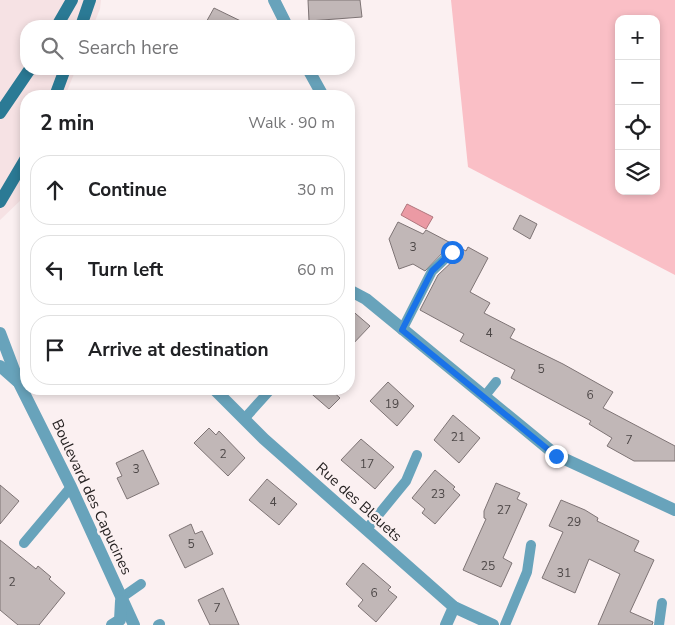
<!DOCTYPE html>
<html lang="en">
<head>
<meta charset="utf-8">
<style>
	body { margin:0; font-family:"Nunito Sans",sans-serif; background:#f6f6f6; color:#202124 }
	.controls { position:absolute; right:15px; top:15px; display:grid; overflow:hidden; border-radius:10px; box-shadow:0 2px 8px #0003 }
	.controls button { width:45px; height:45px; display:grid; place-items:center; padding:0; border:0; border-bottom:1px solid #e0e0e0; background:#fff; color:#202124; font:25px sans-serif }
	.stop { position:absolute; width:15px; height:15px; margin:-11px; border:4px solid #1a73e8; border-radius:50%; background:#fff }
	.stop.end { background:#1a73e8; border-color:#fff; box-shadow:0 1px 5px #0008 }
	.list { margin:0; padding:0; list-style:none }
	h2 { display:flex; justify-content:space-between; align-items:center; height:65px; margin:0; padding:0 20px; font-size:21px }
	h2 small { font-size:16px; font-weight:400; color:#757577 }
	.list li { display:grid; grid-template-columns:32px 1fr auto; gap:15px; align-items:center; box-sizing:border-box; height:70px; margin:0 10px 10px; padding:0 10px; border:1px solid #e0e0e0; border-radius:20px }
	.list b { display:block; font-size:19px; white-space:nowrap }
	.list em { font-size:16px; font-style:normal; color:#757577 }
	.icon { flex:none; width:28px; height:28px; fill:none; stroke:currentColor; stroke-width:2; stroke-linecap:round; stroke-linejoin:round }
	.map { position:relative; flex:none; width:675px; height:625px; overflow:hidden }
	.search { position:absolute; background:#fff; box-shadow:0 2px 8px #0003; left:20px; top:20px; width:335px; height:55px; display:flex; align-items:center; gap:12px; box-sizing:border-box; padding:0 18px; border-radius:20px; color:#757577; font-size:19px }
	.panel { position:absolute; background:#fff; box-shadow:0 2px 8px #0003; left:20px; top:90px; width:335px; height:305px; border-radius:20px }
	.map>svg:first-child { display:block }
	.built { fill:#f6e2e4 }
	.green { fill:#fabfc6; fill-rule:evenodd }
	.water { fill:#eb9aa4; stroke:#b0767d }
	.building { fill:#c1b7b7; stroke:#7e7475 }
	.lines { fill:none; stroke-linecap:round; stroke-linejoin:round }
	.service { stroke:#68a3bb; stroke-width:10 }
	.minor { stroke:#68a3bb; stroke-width:12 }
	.secondary { stroke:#2b7a95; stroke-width:12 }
	.route { stroke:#1a73e8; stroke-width:6 }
	.labels { text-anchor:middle; stroke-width:5; stroke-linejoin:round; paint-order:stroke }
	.number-label { font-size:12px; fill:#4d4747 }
	.street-label { font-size:15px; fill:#262222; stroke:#fbf0f1 }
</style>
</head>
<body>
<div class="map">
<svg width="675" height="625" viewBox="0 0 675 625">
	<rect width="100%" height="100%" fill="#fbf0f1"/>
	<polygon class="built" points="0,0 101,0 100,9 93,26 26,26 26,69 76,69 65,96 26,96 26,192 25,196 0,220"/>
	<path class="green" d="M451 0H675V275L468 167ZM619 19H656V191H619Z"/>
	<polygon class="water" points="407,204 433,217 426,229 401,215"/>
	<g class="building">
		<polygon points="308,0 360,0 362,17 309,21"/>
		<polygon points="214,8 251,26 204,26"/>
		<polygon points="520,215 537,224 530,239 513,229"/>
		<polygon points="398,222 423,234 426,230 466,251 468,247 488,258 470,292 490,303 484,313 515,329 510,338 563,364 613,392 603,408 675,446 675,461 634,461 607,446 612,438 589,424 591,421 511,378 515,370 460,341 464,334 420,310 438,275 457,257 459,250 454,246 448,247 425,271 413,264 399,269 389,239"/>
		<polygon points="349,308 370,326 349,348"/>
		<polygon points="388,382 414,406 397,426 370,401"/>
		<polygon points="306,389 330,389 340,398 329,409"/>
		<polygon points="453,415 480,438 459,463 434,440"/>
		<polygon points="209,428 216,435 219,431 245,458 228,476 194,443"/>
		<polygon points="361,439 394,467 375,489 341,460"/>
		<polygon points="143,450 159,484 127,499 117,478 122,476 116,463"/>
		<polygon points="435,470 455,487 453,489 460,495 435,524 422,513 425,509 412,498"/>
		<polygon points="267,479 297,504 279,525 249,500"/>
		<polygon points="496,483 520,493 517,499 527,504 503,558 512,563 501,587 463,570 486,519 484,518 484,511"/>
		<polygon points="0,485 19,501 0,524"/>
		<polygon points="561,500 585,510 598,518 597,521 639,541 634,551 654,560 630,612 653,622 652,625 598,625 620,574 589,559 575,593 542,578 563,532 549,526"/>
		<polygon points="191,524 195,534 202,531 213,554 185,568 169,535"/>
		<polygon points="0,540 36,569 38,566 51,577 49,579 65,593 39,625 18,625 0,610"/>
		<polygon points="363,563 391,587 388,590 397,597 376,622 358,606 363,600 346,584"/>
		<polygon points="223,588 239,625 210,625 198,600"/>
	</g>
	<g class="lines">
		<g class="service">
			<polyline points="402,330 432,271 452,252"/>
			<polyline points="484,397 496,382"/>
			<polyline points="244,419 271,389"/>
			<polyline points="366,530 406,481 417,455"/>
			<polyline points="24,543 71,487"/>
			<polyline points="121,598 141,584"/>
			<polyline points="158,625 160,624"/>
			<polyline points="505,625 527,572 531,545"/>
			<polyline points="659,625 662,603"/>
		</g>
		<g class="minor">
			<polyline points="274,0 287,26"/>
			<polyline points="308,69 323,96"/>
			<polyline points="349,290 366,299 556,455 675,510"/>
			<polyline points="0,333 19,383 71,487 134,625"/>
			<polyline points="0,366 17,381"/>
			<polyline points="214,389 264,439 454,607 493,625"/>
			<polyline points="112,625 120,620 121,601"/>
			<polyline points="446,625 454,607"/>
		</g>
		<g class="secondary">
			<polyline points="57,26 72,0"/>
			<polyline points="81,26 90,0"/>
			<polyline points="55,96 65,69"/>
			<polyline points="0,113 30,69"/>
			<polyline points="0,202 26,158"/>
		</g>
	</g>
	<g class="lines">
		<polyline class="route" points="452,252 432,271 402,330 556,456"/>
	</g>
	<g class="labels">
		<g class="number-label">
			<text x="413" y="251">3</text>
			<text x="489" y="337">4</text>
			<text x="541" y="373">5</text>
			<text x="590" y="399">6</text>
			<text x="392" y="408">19</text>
			<text x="458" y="441">21</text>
			<text x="629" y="444">7</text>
			<text x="223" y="458">2</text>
			<text x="367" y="468">17</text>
			<text x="136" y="473">3</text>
			<text x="438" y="498">23</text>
			<text x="273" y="506">4</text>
			<text x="504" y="514">27</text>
			<text x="574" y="526">29</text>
			<text x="191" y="548">5</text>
			<text x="488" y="570">25</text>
			<text x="564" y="577">31</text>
			<text x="12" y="586">2</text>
			<text x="374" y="597">6</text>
			<text x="217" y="612">7</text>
		</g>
		<g class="street-label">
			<text transform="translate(92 497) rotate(65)" y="5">Boulevard des Capucines</text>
			<text transform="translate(359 502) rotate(42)" y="5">Rue des Bleuets</text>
		</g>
	</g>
</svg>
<div class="controls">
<button>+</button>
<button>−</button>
<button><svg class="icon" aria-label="locate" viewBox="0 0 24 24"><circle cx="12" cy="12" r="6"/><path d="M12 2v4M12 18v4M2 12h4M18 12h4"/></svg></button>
<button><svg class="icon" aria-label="layers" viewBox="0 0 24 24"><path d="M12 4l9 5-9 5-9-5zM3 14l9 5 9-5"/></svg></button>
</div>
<div class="stop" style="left:452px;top:252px"></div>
<div class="stop end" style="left:556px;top:456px"></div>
<div class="search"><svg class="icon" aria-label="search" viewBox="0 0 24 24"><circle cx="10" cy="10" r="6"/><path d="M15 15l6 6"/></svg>Search here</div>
<section class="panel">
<h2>2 min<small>Walk · 90 m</small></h2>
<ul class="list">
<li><svg class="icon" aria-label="ahead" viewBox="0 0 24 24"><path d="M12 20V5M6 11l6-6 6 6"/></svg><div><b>Continue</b></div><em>30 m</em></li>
<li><svg class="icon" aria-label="left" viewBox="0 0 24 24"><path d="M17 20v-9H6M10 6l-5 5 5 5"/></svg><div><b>Turn left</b></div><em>60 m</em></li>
<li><svg class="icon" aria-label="arrive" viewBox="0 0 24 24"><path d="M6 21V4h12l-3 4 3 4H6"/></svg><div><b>Arrive at destination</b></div></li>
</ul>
</section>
</div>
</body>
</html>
